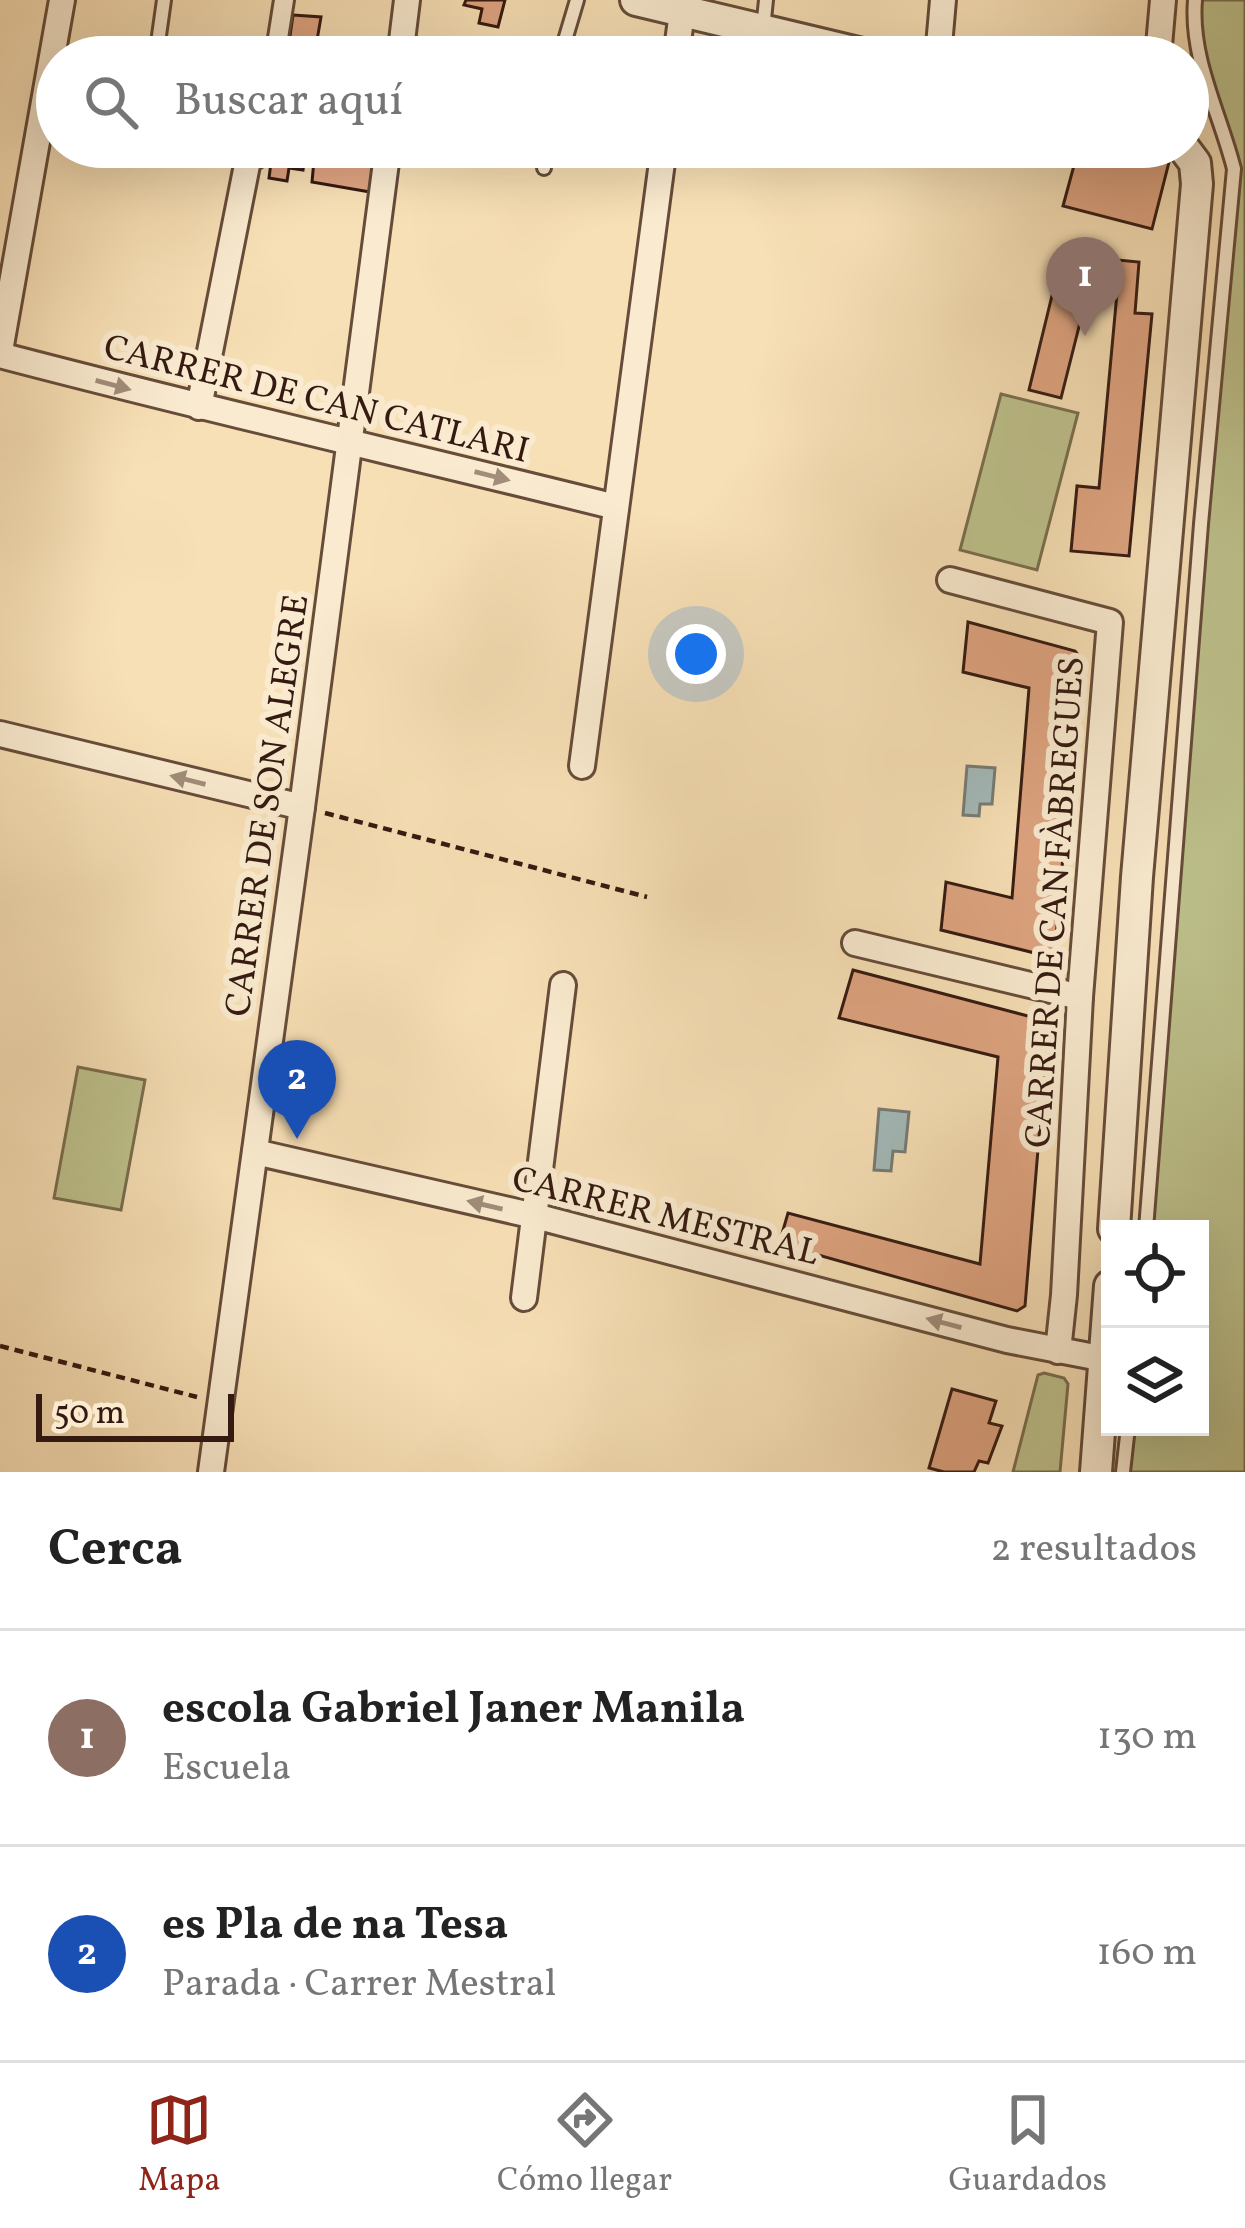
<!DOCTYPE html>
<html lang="es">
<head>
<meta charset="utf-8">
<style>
	body { margin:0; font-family:Vollkorn,serif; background:#f2f2f2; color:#222 }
	.controls { position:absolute; right:36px; bottom:36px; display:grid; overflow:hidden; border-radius:0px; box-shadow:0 12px 48px #0002 }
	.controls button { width:108px; height:108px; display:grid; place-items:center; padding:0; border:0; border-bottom:3px solid #e0e0e0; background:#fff; color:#222; font:60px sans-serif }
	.scale { position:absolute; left:36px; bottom:30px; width:198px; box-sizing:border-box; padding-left:12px; border:6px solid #351a11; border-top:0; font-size:33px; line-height:42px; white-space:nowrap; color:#351a11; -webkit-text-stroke:9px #faebd0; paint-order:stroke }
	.you { position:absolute; left:696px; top:654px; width:42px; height:42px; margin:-30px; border:9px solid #fff; border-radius:50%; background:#1a73e8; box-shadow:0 0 0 18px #1a73e833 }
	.badge { display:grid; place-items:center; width:78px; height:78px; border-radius:50%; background:#8f2418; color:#fff; font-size:39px; font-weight:700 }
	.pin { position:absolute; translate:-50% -99px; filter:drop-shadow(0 3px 6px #0008) }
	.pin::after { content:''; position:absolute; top:63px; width:42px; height:36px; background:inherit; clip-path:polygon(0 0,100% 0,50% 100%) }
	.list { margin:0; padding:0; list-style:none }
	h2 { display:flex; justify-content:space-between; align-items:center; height:156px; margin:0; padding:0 48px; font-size:51px }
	h2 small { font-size:39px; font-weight:400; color:#767676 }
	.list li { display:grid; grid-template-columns:78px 1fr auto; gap:36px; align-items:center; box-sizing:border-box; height:216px; padding:0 48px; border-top:3px solid #e0e0e0 }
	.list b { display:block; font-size:45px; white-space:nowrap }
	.list p { margin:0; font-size:39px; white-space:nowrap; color:#767676 }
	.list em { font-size:39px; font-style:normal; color:#767676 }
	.icon { flex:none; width:66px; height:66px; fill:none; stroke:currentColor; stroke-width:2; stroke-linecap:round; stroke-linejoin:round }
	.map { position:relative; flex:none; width:1245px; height:1472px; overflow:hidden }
	.search { position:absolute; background:#fff; box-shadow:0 12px 48px #0002; left:36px; right:36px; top:36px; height:132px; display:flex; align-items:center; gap:30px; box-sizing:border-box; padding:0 42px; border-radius:66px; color:#767676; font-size:45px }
	.sheet { height:588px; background:#fff }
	nav { display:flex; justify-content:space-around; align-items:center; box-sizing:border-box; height:168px; border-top:3px solid #e0e0e0; background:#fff; font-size:33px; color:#767676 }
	nav a { display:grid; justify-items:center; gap:6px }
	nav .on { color:#8f2418 }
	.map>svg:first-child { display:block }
	.green { fill:#bec28d; stroke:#7a6e4f; stroke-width:3 }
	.water { fill:#a3baba; stroke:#777a76; stroke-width:3 }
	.building { fill:#dfa481; stroke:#351a11; stroke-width:3 }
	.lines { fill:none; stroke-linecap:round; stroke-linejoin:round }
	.service-casing { stroke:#664c3a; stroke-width:18 }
	.pedestrian-casing { stroke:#664c3a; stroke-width:24 }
	.minor-casing { stroke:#664c3a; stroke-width:30 }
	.tertiary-casing { stroke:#664c3a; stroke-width:36 }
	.path { stroke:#351a11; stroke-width:4.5; stroke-dasharray:9 6; stroke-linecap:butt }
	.service { stroke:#faebd0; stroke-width:12 }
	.pedestrian { stroke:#faebd0; stroke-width:18 }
	.minor { stroke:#faebd0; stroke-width:24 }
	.tertiary { stroke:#faebd0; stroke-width:30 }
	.oneway { fill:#a18d7a }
	.labels { text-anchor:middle; stroke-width:12; stroke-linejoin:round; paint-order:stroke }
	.street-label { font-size:36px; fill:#351a11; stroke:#faebd0 }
</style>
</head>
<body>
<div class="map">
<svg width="1245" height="1472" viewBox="0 0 1245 1472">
	<rect width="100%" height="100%" fill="#f8e0b6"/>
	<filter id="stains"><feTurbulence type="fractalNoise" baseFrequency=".00167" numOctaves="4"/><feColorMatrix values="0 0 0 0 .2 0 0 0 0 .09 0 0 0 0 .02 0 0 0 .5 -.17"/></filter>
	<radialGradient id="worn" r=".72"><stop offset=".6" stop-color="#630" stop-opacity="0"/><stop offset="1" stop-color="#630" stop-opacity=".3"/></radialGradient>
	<g class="green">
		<polygon points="1195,0 1245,0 1245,1472 1126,1472 1130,1427 1200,1427 1200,1229 1146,1229 1234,169 1190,70"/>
		<polygon points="1001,394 1078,413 1037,570 960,550"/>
		<polygon points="78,1067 145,1080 121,1210 54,1198"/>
		<polygon points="1044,1373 1064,1378 1068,1384 1060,1472 1013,1472 1038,1375"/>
	</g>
	<g class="water">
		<polygon points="967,766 995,768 992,804 980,804 979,816 963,815"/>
		<polygon points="879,1109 909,1112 905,1152 893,1151 891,1171 874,1170"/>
	</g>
	<g class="building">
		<polygon points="466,0 505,0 498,27 479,23 482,9 464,5"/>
		<polygon points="293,15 321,17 315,52 338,57 287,57"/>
		<polygon points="713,40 779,57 697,57 698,49"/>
		<polygon points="273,147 306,147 303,170 289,168 287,181 269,178"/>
		<polygon points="306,147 377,147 370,192 312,182 315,149"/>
		<polygon points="1079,147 1110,147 1169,162 1152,229 1063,206"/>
		<polygon points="1107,259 1139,262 1135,313 1152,314 1129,556 1071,551 1077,486 1099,488 1117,293 1104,291"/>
		<polygon points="1059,267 1092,275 1061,398 1029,390"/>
		<polygon points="968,622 1075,651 1080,657 1055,950 1047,956 941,930 946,882 1012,898 1029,688 963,672"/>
		<polygon points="853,970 1043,1020 1048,1029 1025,1306 1017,1311 779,1244 788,1213 980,1264 998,1057 839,1018"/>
		<polygon points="952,1389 996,1401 989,1423 1002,1426 988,1463 979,1461 974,1472 944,1472 929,1468"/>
	</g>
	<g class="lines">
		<g class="service-casing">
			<g id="service">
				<polyline points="763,29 766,0"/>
				<polyline points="156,57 164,0"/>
				<polyline points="560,57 577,0"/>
				<polyline points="544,168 544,147"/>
				<path d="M1146 1229 1201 524 1234 169C1220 113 1190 59 1195 0"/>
				<polyline points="1123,1472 1128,1427"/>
			</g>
		</g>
		<g class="pedestrian-casing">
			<g id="pedestrian">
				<polyline points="275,57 284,0"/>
				<polyline points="247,165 259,157 261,147"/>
			</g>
		</g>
		<g class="minor-casing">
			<g id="minor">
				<polyline points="400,57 407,0"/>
				<polyline points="676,57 682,12"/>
				<polyline points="938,57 943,0"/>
				<polyline points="1158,57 1163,0"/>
				<polyline points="0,351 62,0"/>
				<path d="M0 355C205 409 411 456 616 507"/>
				<polyline points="199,407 247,165"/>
				<polyline points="950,580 1110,622 1080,997 1064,1295 1058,1351"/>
				<polyline points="0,734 302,807"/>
				<polyline points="582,766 664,147"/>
				<polyline points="855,943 1080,997"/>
				<polyline points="255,1152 535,1216 1007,1340 1105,1359"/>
				<polyline points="524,1298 563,985"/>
				<polyline points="211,1472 302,807 388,147"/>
			</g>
		</g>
		<g class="tertiary-casing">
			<g id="tertiary">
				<polyline points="636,0 875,57"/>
				<polyline points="1114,1229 1137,877 1197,184 1195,163 1183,147"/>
				<polyline points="1096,1472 1110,1286"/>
			</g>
		</g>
		<g class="path">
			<polyline points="325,813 647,897"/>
			<polyline points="0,1346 197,1397"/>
		</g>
		<use href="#service" class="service"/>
		<use href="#pedestrian" class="pedestrian"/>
		<use href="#minor" class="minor"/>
		<use href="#tertiary" class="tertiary"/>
	</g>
	<defs><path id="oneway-solid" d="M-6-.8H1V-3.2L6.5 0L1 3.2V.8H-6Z" transform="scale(3)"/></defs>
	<g class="oneway">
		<use href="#oneway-solid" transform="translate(113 385) rotate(15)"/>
		<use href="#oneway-solid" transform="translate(492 476) rotate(14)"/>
		<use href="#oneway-solid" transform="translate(188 780) rotate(-166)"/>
		<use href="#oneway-solid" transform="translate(485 1205) rotate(-167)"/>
		<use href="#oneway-solid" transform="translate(944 1323) rotate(-165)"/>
	</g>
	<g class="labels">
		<g class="street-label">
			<text transform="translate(317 397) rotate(14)" y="13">CARRER DE CAN CATLARI</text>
			<text transform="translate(265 805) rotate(-82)" y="13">CARRER DE SON ALEGRE</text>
			<text transform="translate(1053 902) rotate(-86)" y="13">CARRER DE CAN FÀBREGUES</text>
			<text transform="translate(666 1214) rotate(14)" y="13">CARRER MESTRAL</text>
		</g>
	</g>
	<rect width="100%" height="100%" filter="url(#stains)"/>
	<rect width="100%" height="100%" fill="url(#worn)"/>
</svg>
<div class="controls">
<button><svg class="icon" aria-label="locate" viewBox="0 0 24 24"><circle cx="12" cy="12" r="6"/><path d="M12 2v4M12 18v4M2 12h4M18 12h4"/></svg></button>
<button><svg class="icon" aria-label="layers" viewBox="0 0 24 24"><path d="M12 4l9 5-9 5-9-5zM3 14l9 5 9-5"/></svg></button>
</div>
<div class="scale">50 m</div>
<div class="you"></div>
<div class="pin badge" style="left:1085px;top:336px;background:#8d6e63">1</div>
<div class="pin badge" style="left:297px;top:1139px;background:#1a4fb4">2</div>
<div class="search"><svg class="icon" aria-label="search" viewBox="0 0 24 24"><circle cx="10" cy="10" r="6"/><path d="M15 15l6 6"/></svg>Buscar aquí</div>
</div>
<section class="sheet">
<h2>Cerca<small>2 resultados</small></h2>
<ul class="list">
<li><span class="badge" style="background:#8d6e63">1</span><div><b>escola Gabriel Janer Manila</b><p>Escuela</p></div><em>130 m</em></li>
<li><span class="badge" style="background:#1a4fb4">2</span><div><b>es Pla de na Tesa</b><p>Parada · Carrer Mestral</p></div><em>160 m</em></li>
</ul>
</section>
<nav>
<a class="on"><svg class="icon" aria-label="map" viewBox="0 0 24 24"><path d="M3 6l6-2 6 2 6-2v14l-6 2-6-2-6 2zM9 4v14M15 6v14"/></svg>Mapa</a>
<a><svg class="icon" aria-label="directions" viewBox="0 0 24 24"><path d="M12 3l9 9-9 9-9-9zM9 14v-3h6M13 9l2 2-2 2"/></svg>Cómo llegar</a>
<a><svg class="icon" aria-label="saved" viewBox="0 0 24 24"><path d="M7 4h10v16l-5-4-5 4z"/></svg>Guardados</a>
</nav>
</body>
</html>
